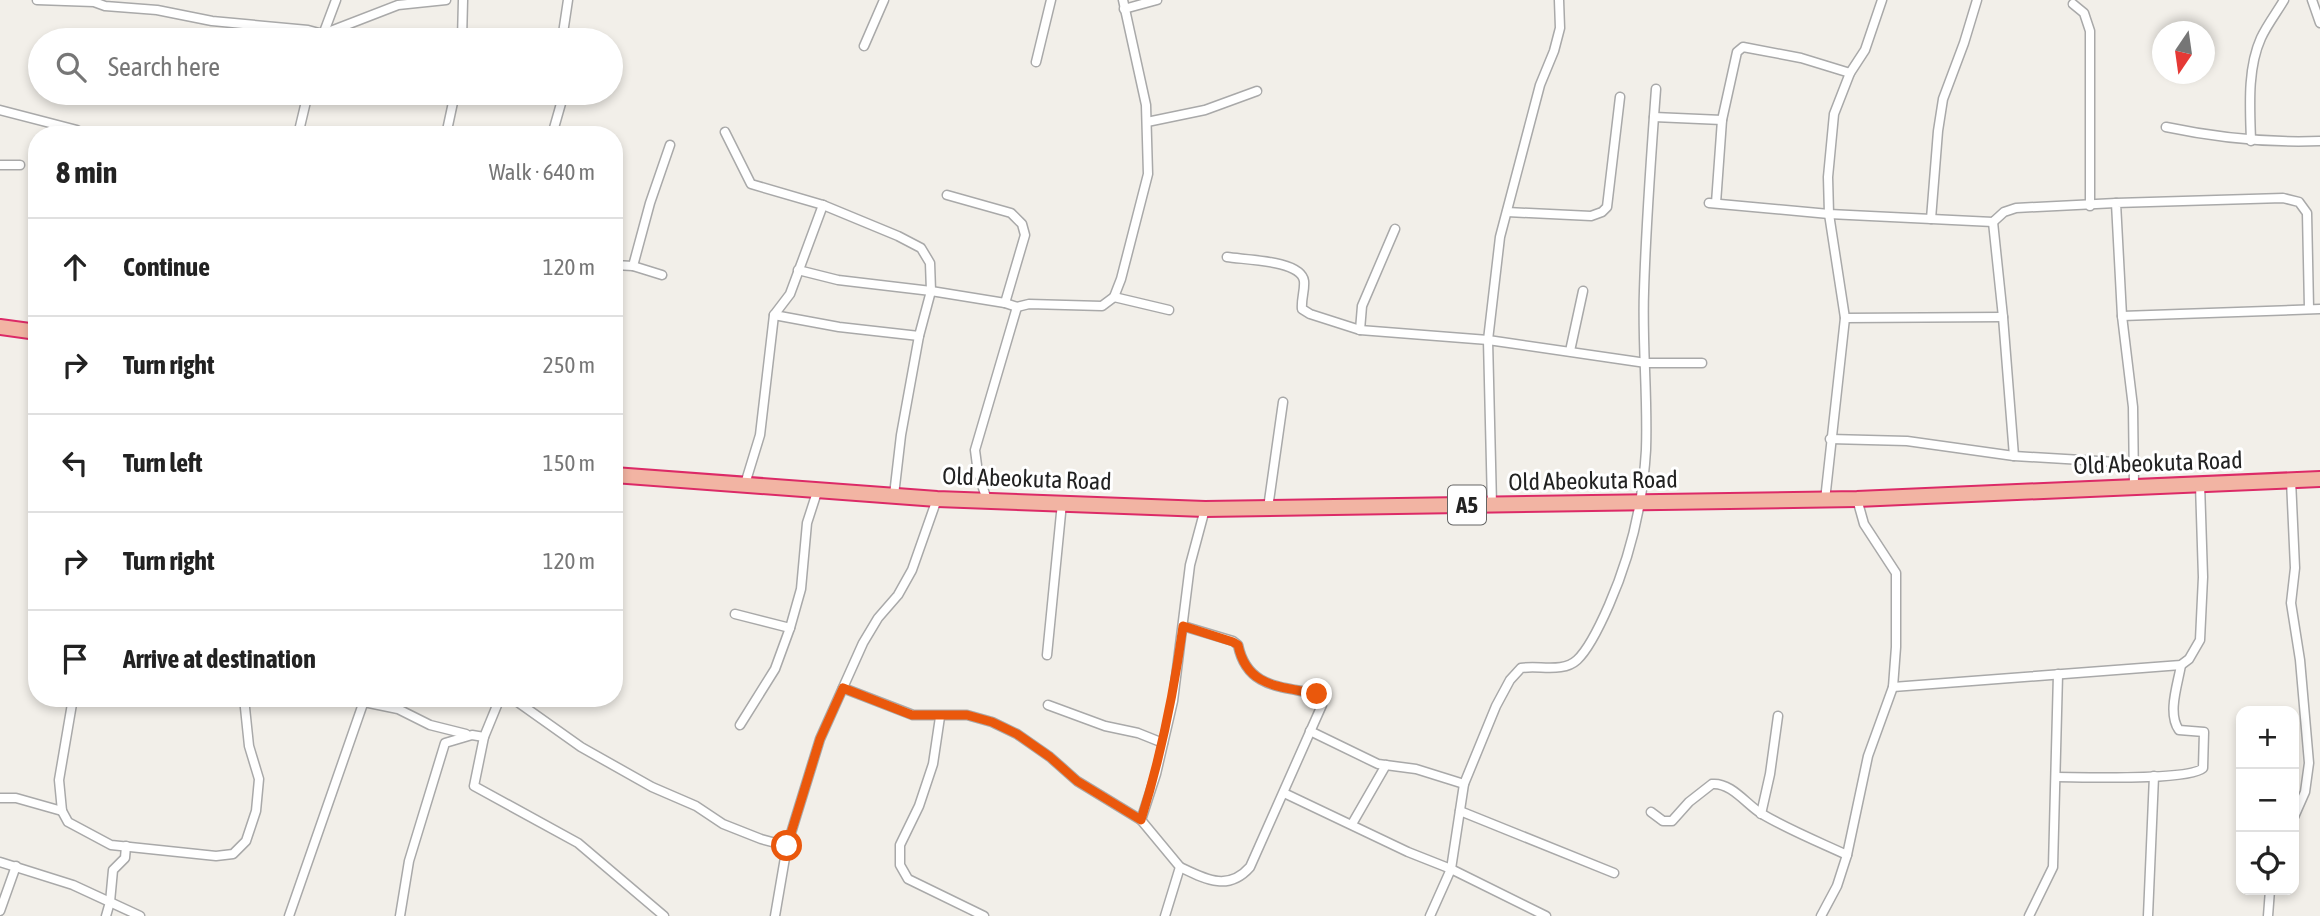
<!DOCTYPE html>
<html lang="en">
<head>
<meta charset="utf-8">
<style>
	body { margin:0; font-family:"Asap Condensed",sans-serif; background:#f2f2f2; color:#222 }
	.controls { position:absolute; right:21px; bottom:21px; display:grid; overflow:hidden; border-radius:14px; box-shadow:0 4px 10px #0003 }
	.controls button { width:63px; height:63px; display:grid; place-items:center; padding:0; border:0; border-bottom:2px solid #e0e0e0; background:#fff; color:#222; font:35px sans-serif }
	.compass { position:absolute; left:2152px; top:21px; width:63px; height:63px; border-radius:50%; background:#fff; box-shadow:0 4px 10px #0003; rotate:193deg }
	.stop { position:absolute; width:21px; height:21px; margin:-16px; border:5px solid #ea580c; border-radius:50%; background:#fff }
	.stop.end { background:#ea580c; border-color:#fff; box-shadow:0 2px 7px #0008 }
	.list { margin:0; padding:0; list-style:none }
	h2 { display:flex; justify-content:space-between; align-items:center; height:91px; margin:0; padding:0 28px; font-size:30px }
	h2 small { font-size:23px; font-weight:400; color:#767676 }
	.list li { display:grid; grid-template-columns:46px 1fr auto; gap:21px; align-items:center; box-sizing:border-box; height:98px; padding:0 28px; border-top:2px solid #e0e0e0 }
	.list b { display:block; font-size:26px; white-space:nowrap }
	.list em { font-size:23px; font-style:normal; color:#767676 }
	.icon { flex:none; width:38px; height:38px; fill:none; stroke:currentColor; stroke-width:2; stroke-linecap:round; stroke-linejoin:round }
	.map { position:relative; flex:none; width:2320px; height:916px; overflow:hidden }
	.search { position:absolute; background:#fff; box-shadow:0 4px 10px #0003; left:28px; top:28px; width:595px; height:77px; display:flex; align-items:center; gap:18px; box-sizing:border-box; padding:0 24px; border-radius:38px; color:#767676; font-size:26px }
	.panel { position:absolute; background:#fff; box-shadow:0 4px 10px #0003; left:28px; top:126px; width:595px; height:581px; border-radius:28px }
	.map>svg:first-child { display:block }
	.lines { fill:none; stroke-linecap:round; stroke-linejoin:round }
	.minor-casing { stroke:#a9a9a9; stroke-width:11 }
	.trunk-casing { stroke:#dc2a67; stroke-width:18 }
	.minor { stroke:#fff; stroke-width:8 }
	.trunk { stroke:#f2b4a3; stroke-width:14 }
	.route { stroke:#ea580c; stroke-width:9 }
	.labels { text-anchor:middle; stroke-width:6; stroke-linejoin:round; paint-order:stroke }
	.shield { fill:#fff; stroke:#646464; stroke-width:2 }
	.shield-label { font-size:23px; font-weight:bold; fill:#222 }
	.street-label { font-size:24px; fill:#222; stroke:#fff }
</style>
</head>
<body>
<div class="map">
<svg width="2320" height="916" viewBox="0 0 2320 916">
	<rect width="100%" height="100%" fill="#f2efe9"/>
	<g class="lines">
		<g class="minor-casing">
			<g id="minor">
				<polyline points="37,0 94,2 105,6 157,10 212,21 308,30 323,34 398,5 446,0"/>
				<polyline points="2312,0 2320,23"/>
				<polyline points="2073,4 2084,13 2090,31 2090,206"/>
				<polyline points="1124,9 1157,0"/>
				<polyline points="321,40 336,0"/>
				<polyline points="462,40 463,0"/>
				<polyline points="562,40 568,0"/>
				<polyline points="864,46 884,0"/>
				<polyline points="1036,62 1051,0"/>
				<polyline points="0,110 77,130"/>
				<polyline points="1654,117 1722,120"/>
				<polyline points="1147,122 1205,110 1257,91"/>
				<path d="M2166 127C2218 138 2267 143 2320 141"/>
				<polyline points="725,132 751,184 823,205 898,236 921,248 930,263 931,291 919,336 901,435 894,495"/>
				<polyline points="298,135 308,93"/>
				<polyline points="446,135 455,93"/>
				<polyline points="552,135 564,93"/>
				<path d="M2251 141C2250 108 2247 69 2261 38 2267 25 2277 12 2284 0"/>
				<polyline points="0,165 20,165"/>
				<polyline points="947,195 1011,213 1022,224 1025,235 1005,303"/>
				<polyline points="1709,203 1829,214 1993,222 2004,212 2016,208 2116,203"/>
				<polyline points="1716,203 1722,120 1737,52 1743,47 1801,58 1850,73"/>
				<polyline points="1507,212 1591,216 1602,212 1607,207 1620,97"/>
				<polyline points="1931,219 1938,131 1943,99 1964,43 1977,0"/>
				<polyline points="1993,222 2003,317 2014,456"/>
				<path d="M1227 257C1245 260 1301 260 1304 281 1305 290 1301 299 1302 309L1310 314 1360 330 1488 340 1646 363H1702"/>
				<polyline points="614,265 633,266 662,275"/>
				<polyline points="633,266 650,203 670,145"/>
				<polyline points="798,270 838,280 931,291 1005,303 1017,307 1029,304 1102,306 1114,297 1121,279 1148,174 1146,105 1123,0"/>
				<polyline points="1114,297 1169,310"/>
				<polyline points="774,315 839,327 919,336"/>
				<polyline points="2122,316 2320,309"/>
				<polyline points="1845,318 2003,317"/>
				<polyline points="1360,330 1362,306 1395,229"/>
				<polyline points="1570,351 1583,291"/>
				<polyline points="1830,439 1907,441 2014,456 2132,463"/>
				<polyline points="2291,480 2295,568 2291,603 2300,660 2309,763 2305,792 2294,817"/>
				<polyline points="745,484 760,435 774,315 790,294 823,205"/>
				<polyline points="2134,486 2133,407 2122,316 2116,203 2283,198 2299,202 2307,213 2309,308"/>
				<polyline points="987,500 978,473 975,450 1017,307"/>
				<polyline points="1825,500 1845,318 1829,214 1828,177 1834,114 1850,73 1865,50 1882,0"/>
				<polyline points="1492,505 1488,340 1500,237 1540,85 1554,51 1560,28 1559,0"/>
				<polyline points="1268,508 1283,402"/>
				<polyline points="735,614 790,628"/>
				<polyline points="1047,655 1062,503"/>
				<polyline points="1893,687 2181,665 2189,659 2200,640 2203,577 2200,484"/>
				<polyline points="843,688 913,715 967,715 992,722 1017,734 1050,757 1077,781 1141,820 1180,867 1165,916"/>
				<polyline points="73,698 59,780 62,811 68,822 111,845 216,856 233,854 246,841 256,811 259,779 249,746 244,698"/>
				<polyline points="512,698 581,747 652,787 696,806 723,824 761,839 787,846"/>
				<polyline points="364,702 398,709 430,725 466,734"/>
				<polyline points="1048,705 1105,726 1138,733 1163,743"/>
				<polyline points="940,717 933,764 919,806 900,845 900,865 908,879 984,916"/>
				<polyline points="740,725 775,669 790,628 801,589 807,523 818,489"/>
				<polyline points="1310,731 1378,764 1416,769 1464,784"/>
				<polyline points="484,737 474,786 578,843 664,916"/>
				<path d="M2056 777C2081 777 2189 781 2203 768L2204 732 2179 730C2167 713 2178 684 2181 665"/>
				<polyline points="1284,793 1408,852 1451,869 1546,916"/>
				<polyline points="0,798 16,798 62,811"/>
				<polyline points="1460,811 1614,873"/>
				<path d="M1651 812 1663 821H1672L1689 802 1712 784C1731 782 1747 805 1762 814 1789 830 1819 842 1847 855"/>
				<polyline points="1761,814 1770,774 1778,716"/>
				<polyline points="1141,820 1156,774 1173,701 1190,565 1205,509"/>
				<polyline points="1352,824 1386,765"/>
				<polyline points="0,862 73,885 140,916"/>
				<path d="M1180 867C1205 879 1228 892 1250 867L1322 705V699L1317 694C1280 686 1247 688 1238 645L1233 641 1183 626"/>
				<polyline points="0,911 16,866"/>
				<polyline points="106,916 110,902 113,870 125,858 126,846"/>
				<polyline points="289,916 365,698"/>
				<polyline points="400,916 409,861 445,743 472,735 484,737 500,698"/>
				<polyline points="775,916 787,846 820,739 863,643 878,618 898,595 912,570 937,499"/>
				<path d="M1430 916 1451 869 1464 784 1496 706 1510 680 1521 668C1539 665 1563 673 1577 660 1590 648 1602 621 1609 605 1630 557 1643 502 1646 450 1648 397 1642 344 1644 291 1646 223 1651 156 1656 89"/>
				<polyline points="1821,916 1837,886 1847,855 1868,756 1893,687 1896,647 1896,573 1864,524 1857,499"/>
				<polyline points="2029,916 2053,867 2058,674"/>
				<polyline points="2148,916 2154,776"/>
				<polyline points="2268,916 2270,890"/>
			</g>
		</g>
		<g class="trunk-casing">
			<g id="trunk">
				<polyline points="0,327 37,332"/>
				<polyline points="614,475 937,499 1205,509 1857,499 2320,479"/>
			</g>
		</g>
		<use href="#minor" class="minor"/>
		<use href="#trunk" class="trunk"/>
	</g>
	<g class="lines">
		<path class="route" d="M787 846 820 739 843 688 912 715H967L992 722 1017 734 1050 757 1077 781 1141 820C1161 756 1174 692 1183 626L1233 642 1238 645C1247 688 1280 686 1317 694"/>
	</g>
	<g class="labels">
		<rect class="shield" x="1448" y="485.5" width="38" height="39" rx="5"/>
		<g class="shield-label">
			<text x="1467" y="513">A5</text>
		</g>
		<g class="street-label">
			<text transform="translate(2158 463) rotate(-2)" y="8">Old Abeokuta Road</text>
			<text transform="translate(1027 479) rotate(2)" y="8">Old Abeokuta Road</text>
			<text transform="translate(1593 481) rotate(-1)" y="8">Old Abeokuta Road</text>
		</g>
	</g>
</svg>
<div class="controls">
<button>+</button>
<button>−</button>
<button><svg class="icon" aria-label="locate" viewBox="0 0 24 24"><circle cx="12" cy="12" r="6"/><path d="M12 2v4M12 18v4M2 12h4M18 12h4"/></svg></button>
</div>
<svg class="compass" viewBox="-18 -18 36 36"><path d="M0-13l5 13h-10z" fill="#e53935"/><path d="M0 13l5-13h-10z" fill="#767676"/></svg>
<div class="stop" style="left:787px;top:846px"></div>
<div class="stop end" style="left:1317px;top:694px"></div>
<div class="search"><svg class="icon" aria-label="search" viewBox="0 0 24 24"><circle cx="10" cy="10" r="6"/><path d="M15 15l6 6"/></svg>Search here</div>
<section class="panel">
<h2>8 min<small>Walk · 640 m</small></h2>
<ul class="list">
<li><svg class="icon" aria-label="ahead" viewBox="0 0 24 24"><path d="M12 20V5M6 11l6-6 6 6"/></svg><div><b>Continue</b></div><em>120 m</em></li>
<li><svg class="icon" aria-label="right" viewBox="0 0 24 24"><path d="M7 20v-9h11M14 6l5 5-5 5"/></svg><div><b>Turn right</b></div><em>250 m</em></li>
<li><svg class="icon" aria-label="left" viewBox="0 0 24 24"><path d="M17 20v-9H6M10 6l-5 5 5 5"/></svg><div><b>Turn left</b></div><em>150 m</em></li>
<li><svg class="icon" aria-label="right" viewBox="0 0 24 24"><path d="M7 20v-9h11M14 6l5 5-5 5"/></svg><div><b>Turn right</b></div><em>120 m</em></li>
<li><svg class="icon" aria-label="arrive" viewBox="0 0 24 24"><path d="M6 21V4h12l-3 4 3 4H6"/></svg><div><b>Arrive at destination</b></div></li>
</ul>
</section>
</div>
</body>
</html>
